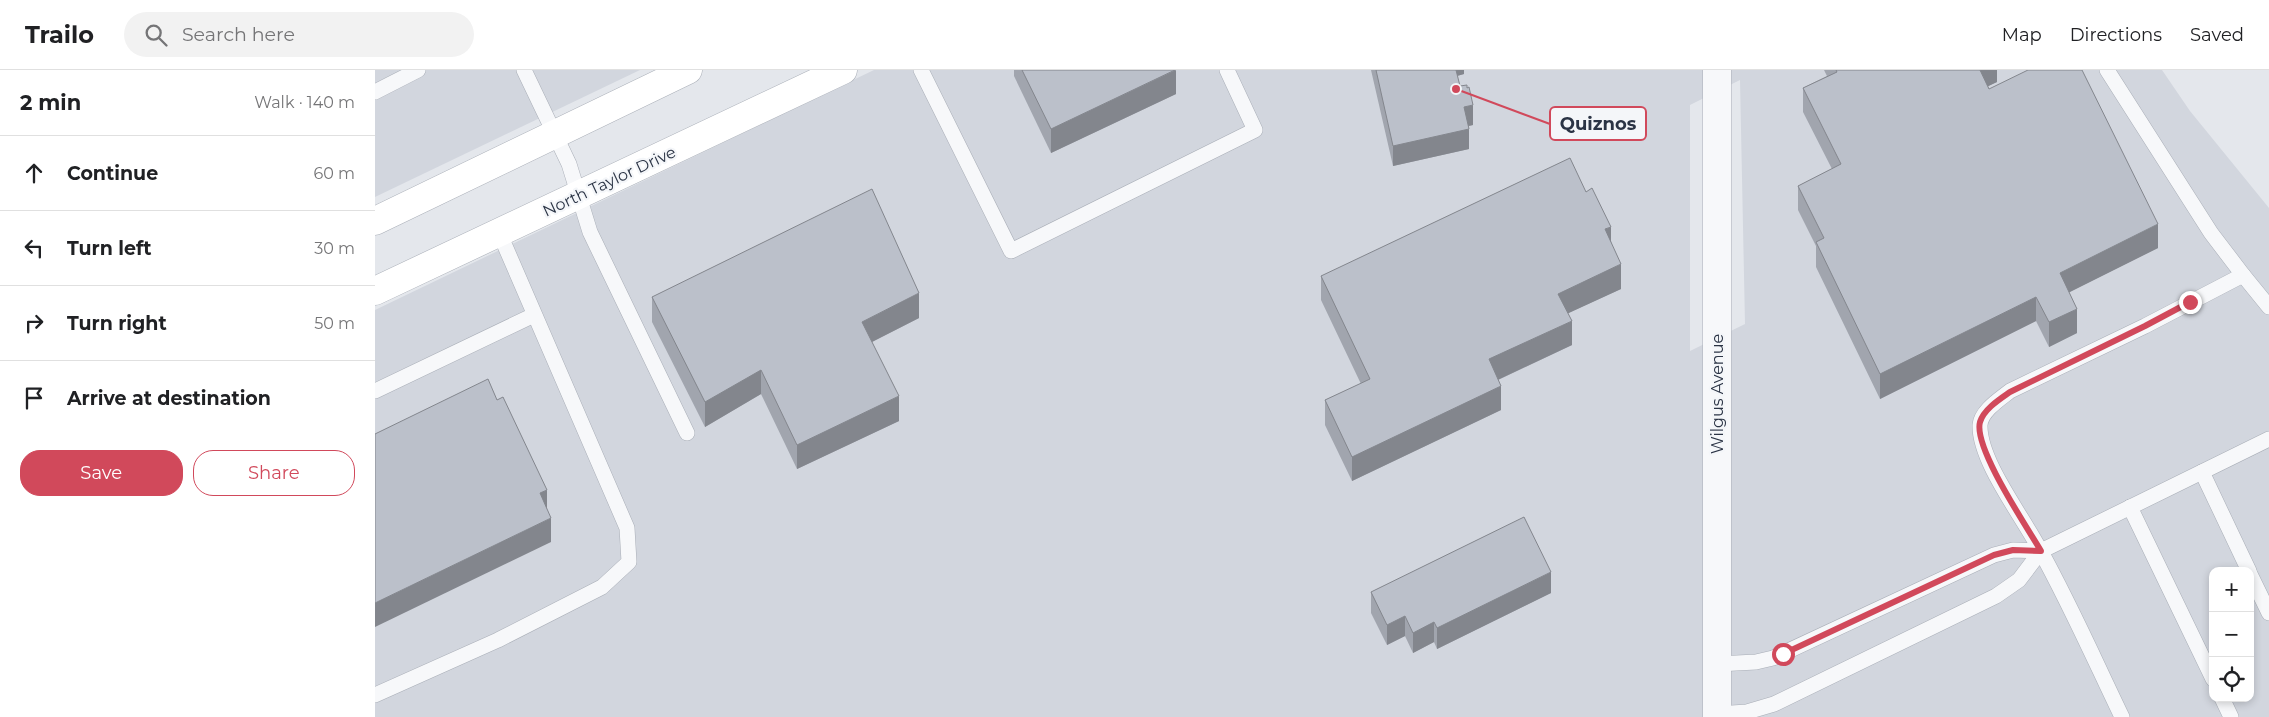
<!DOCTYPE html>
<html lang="en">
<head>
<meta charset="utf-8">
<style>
	body { margin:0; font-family:Montserrat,sans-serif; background:#f2f2f2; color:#202124 }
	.controls { position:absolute; right:15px; bottom:15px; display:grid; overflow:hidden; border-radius:10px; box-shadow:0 2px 8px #0003 }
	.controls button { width:45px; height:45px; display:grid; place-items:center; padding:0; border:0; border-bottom:1px solid #e0e0e0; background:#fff; color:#202124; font:25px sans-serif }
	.stop { position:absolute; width:15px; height:15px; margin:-11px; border:4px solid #d1495b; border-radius:50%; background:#fff }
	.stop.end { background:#d1495b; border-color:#fff; box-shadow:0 1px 5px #0008 }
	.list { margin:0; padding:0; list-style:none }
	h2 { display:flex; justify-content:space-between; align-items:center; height:65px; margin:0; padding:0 20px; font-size:21px }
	h2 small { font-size:16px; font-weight:400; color:#757577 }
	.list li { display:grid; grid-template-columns:32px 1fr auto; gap:15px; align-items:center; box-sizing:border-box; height:75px; padding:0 20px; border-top:1px solid #e0e0e0 }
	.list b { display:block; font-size:19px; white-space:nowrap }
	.list em { font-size:16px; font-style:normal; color:#757577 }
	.actions { display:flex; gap:10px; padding:15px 20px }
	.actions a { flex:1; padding:11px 0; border:1px solid #d1495b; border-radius:20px; text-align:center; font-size:18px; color:#d1495b }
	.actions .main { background:#d1495b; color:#fff }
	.icon { flex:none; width:28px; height:28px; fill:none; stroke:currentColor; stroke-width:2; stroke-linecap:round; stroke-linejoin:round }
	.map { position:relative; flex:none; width:1894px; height:647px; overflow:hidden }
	header { display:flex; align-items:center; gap:30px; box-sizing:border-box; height:70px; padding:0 25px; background:#fff; border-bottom:1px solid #e0e0e0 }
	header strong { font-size:24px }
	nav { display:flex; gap:28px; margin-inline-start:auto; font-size:18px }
	.search { width:350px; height:45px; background:#f2f2f2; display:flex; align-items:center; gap:12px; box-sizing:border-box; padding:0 18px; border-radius:28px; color:#757577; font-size:19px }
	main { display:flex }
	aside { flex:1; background:#fff }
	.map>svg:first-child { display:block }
	.built { fill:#d2d6de; fill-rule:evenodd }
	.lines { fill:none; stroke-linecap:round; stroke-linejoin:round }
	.lane-casing { stroke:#a9aeb7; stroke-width:16 }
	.street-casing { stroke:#a9aeb7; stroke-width:29 }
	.secondary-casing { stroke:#a9aeb7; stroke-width:29 }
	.lane { stroke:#f7f8fa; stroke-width:15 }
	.street { stroke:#f7f8fa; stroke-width:28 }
	.secondary { stroke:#fff; stroke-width:28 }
	.wall { fill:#a1a5ae }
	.shaded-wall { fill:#83868d }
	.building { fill:#bbc0ca; stroke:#83868d }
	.route { stroke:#d1495b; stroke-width:6 }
	.labels { text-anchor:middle; stroke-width:4.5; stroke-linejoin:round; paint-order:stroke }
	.street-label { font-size:16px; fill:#2b3445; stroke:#f4f6f9 }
	.leader { fill:none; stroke:#d1495b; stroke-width:2 }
	.callout-dot { fill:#d1495b; stroke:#f4f6f9; stroke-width:2 }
	.callout { fill:#f4f6f9; stroke:#d1495b; stroke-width:2 }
	.callout-label { font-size:18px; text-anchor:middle; font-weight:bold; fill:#2b3445 }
</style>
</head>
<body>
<header>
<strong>Trailo</strong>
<div class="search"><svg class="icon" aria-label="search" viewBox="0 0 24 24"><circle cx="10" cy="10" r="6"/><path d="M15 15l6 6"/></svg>Search here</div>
<nav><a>Map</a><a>Directions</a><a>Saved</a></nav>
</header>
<main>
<aside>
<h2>2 min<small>Walk · 140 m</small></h2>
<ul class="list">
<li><svg class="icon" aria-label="ahead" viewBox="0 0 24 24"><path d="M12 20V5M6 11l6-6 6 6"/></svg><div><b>Continue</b></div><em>60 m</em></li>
<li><svg class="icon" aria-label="left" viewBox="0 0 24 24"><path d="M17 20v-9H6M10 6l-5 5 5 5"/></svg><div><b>Turn left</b></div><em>30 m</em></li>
<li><svg class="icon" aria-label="right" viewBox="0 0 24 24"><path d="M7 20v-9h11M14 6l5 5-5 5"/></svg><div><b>Turn right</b></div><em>50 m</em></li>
<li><svg class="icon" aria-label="arrive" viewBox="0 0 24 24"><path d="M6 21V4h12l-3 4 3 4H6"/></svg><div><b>Arrive at destination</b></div></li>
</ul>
<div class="actions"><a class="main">Save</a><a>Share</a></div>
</aside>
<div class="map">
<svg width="1894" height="647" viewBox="0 0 1894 647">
	<rect width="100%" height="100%" fill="#e4e7ec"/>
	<g class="built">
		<polygon points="0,0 265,0 0,127"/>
		<path d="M499 0H1787L1815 41 1894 138V647H0V240ZM1365 10 1370 254 1315 281V35ZM1838 501H1875V628H1838Z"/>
	</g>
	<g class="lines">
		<g class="lane-casing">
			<g id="lane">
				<polyline points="149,0 194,94 215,162 312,363"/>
				<polyline points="546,0 636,181 880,60 852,0"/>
				<path d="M1732 0 1836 163 1868 205 1770 256 1635 321C1625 329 1606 341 1605 355 1604 391 1648 447 1665 480 1695 534 1720 591 1747 647"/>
				<polyline points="0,22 43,0"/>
				<polyline points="1868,205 1894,237"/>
				<polyline points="0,321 159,245"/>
				<polyline points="1827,402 1874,501"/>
				<polyline points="1755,437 1838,609"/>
				<polyline points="1875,504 1894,543"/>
				<polyline points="1342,594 1381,592 1398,588 1619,485 1638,480 1666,481 1894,369"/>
				<polyline points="0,625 123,570 227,517 254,492 252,458 124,162"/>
				<polyline points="1847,628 1856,647"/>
				<polyline points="1342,644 1372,642 1399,634 1621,526 1644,510 1666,481"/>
			</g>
		</g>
		<g class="street-casing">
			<polyline id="street" points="1342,0 1342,647"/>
		</g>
		<g class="secondary-casing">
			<g id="secondary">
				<polyline points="0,151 313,0"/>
				<polyline points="0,221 468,0"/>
			</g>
		</g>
		<use href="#lane" class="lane"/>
		<use href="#street" class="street"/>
		<use href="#secondary" class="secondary"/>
	</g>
	<g class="wall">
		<polygon points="639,0 800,0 801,24 676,83 639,6"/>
		<polygon points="996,0 1089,0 1089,4 1082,6 1085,16 1098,55 1093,56 1094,79 1018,96"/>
		<polygon points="1449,0 1622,0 1622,12 1613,16 1614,19 1783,178 1694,222 1702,263 1674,277 1661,251 1505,329 1441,197 1441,176 1423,140 1423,116 1457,99 1428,42 1428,18 1452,6"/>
		<polygon points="1211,122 1236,171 1246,219 1193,243 1197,275 1123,310 1126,340 977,411 950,355 950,330 986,314 946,230 946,206"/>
		<polygon points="277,227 544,248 497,272 524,351 422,399 386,324 330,357 277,252"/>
		<polygon points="996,522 1176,523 1062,579 1059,572 1038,583 1030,566 1012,575 996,543"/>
	</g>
	<g class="shaded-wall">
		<polygon points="801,0 801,24 676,83 676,59"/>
		<polygon points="1078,0 1089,0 1089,4 1078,7"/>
		<polygon points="1603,0 1622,0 1622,12 1603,21"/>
		<polygon points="1098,35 1098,55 1089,57 1089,37"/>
		<polygon points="1094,59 1094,79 1018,96 1018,76"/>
		<polygon points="1783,154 1783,178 1685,227 1685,203"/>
		<polygon points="1236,157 1236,182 1230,159"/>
		<polygon points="1246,194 1246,219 1183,248 1183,224"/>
		<polygon points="544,223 544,248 487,277 487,252"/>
		<polygon points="1661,227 1661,251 1505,329 1505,304"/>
		<polygon points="1702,239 1702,263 1674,277 1674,252"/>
		<polygon points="1197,251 1197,275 1114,314 1114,289"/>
		<polygon points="386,300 386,324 330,357 330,332"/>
		<polygon points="1126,316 1126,340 977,411 977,387"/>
		<polygon points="524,326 524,351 422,399 422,375"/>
		<polygon points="172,420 172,444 165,423"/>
		<polygon points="176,448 176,472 0,557 0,533"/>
		<polygon points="1176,502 1176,523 1062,579 1062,558"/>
		<polygon points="1030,546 1030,566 1012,575 1012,555"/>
		<polygon points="1059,552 1059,572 1038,583 1038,563"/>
	</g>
	<g class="building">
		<polygon points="647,0 800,0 676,59"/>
		<polygon points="1001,0 1081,0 1085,16 1092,15 1092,18 1094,17 1098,35 1089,37 1094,59 1018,76"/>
		<polygon points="1461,0 1605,0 1614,19 1653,0 1707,0 1783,154 1685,203 1702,239 1674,252 1661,227 1505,304 1441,172 1449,168 1423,116 1466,94 1428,18 1462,2"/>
		<polygon points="1195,88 1211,122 1217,118 1236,157 1230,159 1246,194 1183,224 1197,251 1114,289 1126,316 977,387 950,330 995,309 946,206"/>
		<polygon points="497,119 544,223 487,252 524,326 422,375 386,300 330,332 277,227"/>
		<polygon points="113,309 122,330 128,327 172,420 165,423 176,448 0,533 0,364"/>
		<polygon points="1149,447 1176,502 1062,558 1059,552 1038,563 1030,546 1012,555 996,522"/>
	</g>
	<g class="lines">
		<path class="route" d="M1408 584 1619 485 1638 480 1666 481C1652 457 1598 377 1605 352 1609 339 1625 329 1635 322L1770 256 1815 232"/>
	</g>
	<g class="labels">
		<g class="street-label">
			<text transform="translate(234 111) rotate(-25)" y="6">North Taylor Drive</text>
			<text transform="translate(1342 324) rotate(-90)" y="6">Wilgus Avenue</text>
		</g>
	</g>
	<path class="leader" d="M1081 19L1175 54"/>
	<circle class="callout-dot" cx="1081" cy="19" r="5"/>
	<rect class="callout" x="1175" y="37" width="96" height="33" rx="5"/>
	<g class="callout-label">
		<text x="1223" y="60">Quiznos</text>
	</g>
</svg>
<div class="controls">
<button>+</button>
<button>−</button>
<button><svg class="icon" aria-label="locate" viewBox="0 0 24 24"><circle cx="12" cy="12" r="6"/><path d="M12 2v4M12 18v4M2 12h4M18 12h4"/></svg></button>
</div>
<div class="stop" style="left:1408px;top:584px"></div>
<div class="stop end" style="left:1815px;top:232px"></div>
</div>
</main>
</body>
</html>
